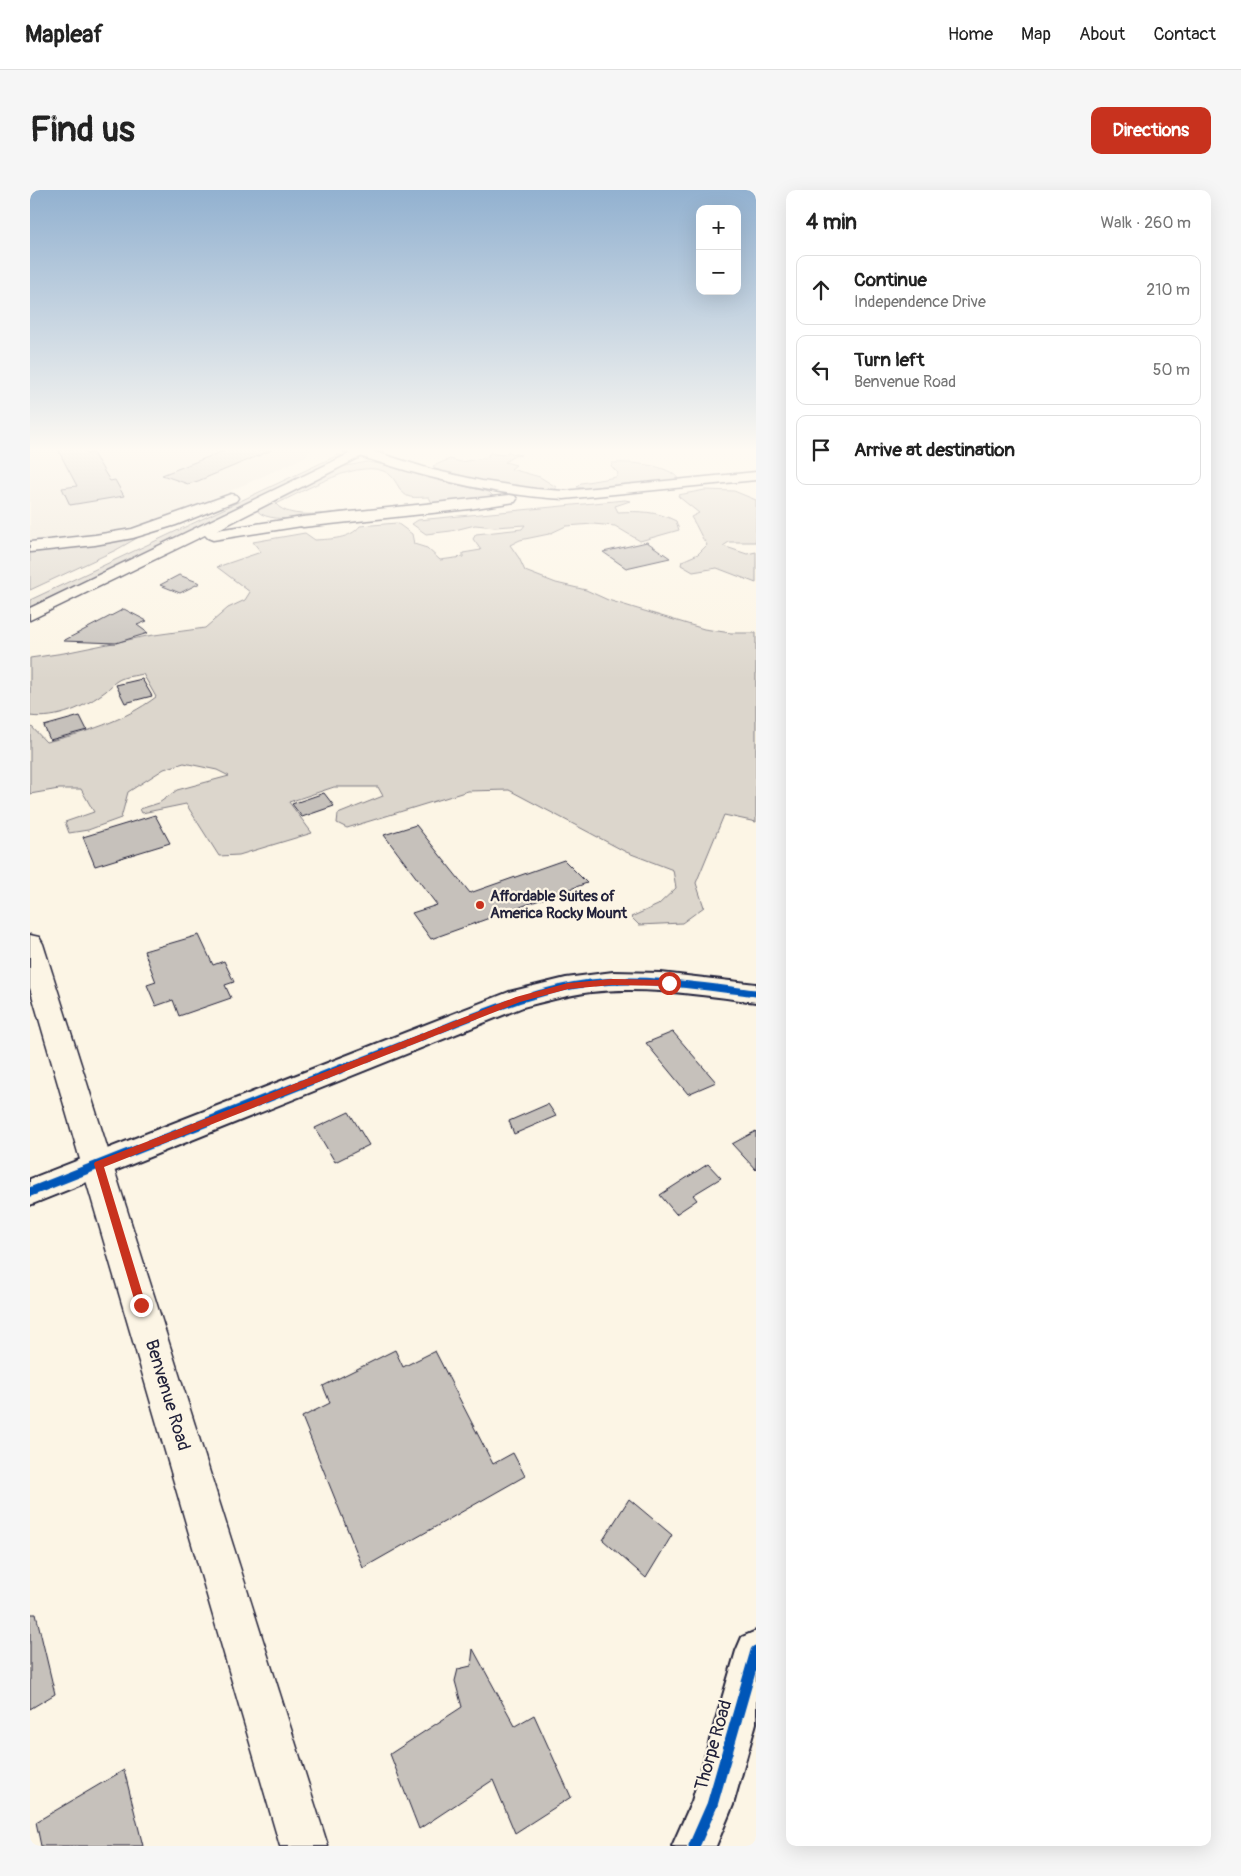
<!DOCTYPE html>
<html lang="en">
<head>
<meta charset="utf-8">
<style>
	body { margin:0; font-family:Pangolin,sans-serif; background:#f6f6f6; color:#222 }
	.controls { position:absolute; right:15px; top:15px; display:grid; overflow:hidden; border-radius:10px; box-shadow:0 5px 20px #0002 }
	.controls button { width:45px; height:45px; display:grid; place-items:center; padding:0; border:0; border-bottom:1px solid #e0e0e0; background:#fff; color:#222; font:25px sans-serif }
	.stop { position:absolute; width:15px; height:15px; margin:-11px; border:4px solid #c8321e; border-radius:50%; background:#fff }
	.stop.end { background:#c8321e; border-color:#fff; box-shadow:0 1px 5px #0008 }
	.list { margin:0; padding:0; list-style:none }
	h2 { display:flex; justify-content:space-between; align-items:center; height:65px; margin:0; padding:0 20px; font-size:21px }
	h2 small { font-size:16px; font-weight:400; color:#767676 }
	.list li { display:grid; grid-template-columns:32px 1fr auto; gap:15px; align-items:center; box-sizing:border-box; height:70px; margin:0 10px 10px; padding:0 10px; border:1px solid #e0e0e0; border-radius:10px }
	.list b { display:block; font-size:19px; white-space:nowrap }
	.list p { margin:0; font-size:16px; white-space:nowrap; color:#767676 }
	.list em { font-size:16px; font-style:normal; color:#767676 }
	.icon { flex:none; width:28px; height:28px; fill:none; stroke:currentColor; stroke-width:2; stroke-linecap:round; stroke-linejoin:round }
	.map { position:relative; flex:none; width:726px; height:1656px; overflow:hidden; border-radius:10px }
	header { display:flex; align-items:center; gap:30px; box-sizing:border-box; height:70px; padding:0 25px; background:#fff; border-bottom:1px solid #e0e0e0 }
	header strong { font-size:24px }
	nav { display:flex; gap:28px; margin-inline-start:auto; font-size:18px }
	.intro { display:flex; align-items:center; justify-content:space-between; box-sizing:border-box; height:120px; padding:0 30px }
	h1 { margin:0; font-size:35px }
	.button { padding:12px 22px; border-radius:10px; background:#c8321e; color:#fff; font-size:18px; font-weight:700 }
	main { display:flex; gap:30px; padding:0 30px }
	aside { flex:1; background:#fff; border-radius:10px; box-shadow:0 5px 20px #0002 }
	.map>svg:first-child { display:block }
	.built { fill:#ece5d8 }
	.green { fill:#dcd6cc; stroke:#7f7c84 }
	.building { fill:#c6c1bb; stroke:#22223b }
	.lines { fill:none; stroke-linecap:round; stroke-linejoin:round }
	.tertiary-casing { stroke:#22223b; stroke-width:4 }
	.secondary-casing { stroke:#22223b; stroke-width:3 }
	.trunk-casing { stroke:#22223b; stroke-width:3 }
	.tertiary { fill:#fcf5e5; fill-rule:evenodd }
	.secondary { fill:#fcf5e5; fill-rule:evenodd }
	.trunk { fill:#fcf5e5; fill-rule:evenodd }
	.cycleway-far2-casing { stroke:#fcf5e5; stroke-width:10 }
	.cycleway-far1-casing { stroke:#fcf5e5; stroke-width:12 }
	.cycleway-casing { stroke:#fcf5e5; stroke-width:14 }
	.cycleway-far2 { stroke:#0057b8; stroke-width:7 }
	.cycleway-far1 { stroke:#0057b8; stroke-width:9 }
	.cycleway { stroke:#0057b8; stroke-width:11 }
	.route { fill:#c8321e }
	.poi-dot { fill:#c8321e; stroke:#fcf5e5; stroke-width:2 }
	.labels { text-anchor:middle; stroke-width:4.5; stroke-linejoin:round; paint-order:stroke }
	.poi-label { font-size:15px; font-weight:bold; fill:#22223b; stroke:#fcf5e5; text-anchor:start }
	.near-street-label { font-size:18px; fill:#22223b; stroke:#fcf5e5 }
</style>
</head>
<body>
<header>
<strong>Mapleaf</strong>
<nav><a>Home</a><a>Map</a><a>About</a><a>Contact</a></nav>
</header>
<div class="intro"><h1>Find us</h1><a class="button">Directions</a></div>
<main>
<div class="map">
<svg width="726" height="1656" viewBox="0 0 726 1656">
	<rect width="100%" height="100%" fill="#fcf5e5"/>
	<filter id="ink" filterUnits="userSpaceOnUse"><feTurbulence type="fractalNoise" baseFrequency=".02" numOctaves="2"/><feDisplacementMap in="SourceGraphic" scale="10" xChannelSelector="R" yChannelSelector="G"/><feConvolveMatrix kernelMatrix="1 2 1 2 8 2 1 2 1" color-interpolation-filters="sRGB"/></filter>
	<g filter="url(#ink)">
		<polygon class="built" points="0,258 280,258 280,260 277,266 198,302 130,329 69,345 0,352"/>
		<g class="green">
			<path d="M478 262 491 265 484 266 475 272 486 275 481 279 510 287 526 297V299C510 308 425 285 405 279L403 276 420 269 431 272 459 267 458 265 460 263 472 265Z"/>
			<polygon points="308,265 314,266 213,316 0,417 0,410"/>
			<path d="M337 272 368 277 421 293 459 302 463 306 461 309 335 321 334 320 402 313 399 307C393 307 385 308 380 307 370 305 367 290 359 284 332 265 273 302 246 314 260 331 301 322 321 321V323C304 326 231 337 226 318L311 277Z"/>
			<path d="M582 273C599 272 640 274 649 290L556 299 547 297 551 293 586 287 588 283 581 276Z"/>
			<path d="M675 300 704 301 726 310V352H699L693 356 717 364 726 362V393L687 378 663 382 651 375 652 371 668 364 677 355C670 346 668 337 661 327L669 323 649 307 648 305Z"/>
			<path d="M595 310 600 311 585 316 588 322C609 321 627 321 646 331L649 340 610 351 585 336 563 334 536 336 519 344 490 350 480 355 489 368 495 381 526 393 556 400 578 410 674 439 701 443H726V632L694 625 666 693 674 717 652 733 609 735 601 727 628 715 646 698 643 680 596 662 479 600 438 601 317 638 307 633 308 624 353 606 348 597H304L259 612 282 643 209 665 189 666 156 614 112 623 110 619 129 613 147 600 199 586 187 580 154 573 134 579 98 602 91 628 58 640 39 643 35 632 64 622 51 599H29L0 604V535L16 552C54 543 94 531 126 507L113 484C106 486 94 486 87 491 83 493 80 498 76 501 55 517 27 530 0 526V468L34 463 117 446 175 438 198 418 215 410 220 402 187 377 231 362 223 352 275 343 285 350C301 349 320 349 330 336L367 333 382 344 384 354 397 358 410 370 433 367V363L451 360 443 349 446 344 492 339 495 335 465 337 445 335 421 341 396 344 382 334 388 330Z"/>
			<polygon points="114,344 86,360 0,400 0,359"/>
		</g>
		<g class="building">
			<polygon points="27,258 54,258 57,264 63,263 80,291 85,290 94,306 40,315 32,298 47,296"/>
			<polygon points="201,258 242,260 168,291 158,294 132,285"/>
			<polygon points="617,352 640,368 596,378 573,362"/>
			<polygon points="149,385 170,393 150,403 130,395"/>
			<polygon points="94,419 117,431 107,435 118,443 86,453 33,451"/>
			<polygon points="112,489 122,506 95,513 86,495"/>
			<polygon points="50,526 57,540 20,550 14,536"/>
			<polygon points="294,603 304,616 272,627 262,614"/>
			<polygon points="125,625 140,653 65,676 53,647"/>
			<polygon points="386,635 440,703 534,670 557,693 401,749 382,723 407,715 354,645"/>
			<polygon points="169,745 183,775 194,771 204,792 195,795 201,808 149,826 143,810 126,816 117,795 126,792 114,761"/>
			<polygon points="643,842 686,892 658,904 616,853"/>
			<polygon points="518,914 526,926 484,944 479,931"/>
			<polygon points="319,922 339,955 305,972 285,938"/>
			<polygon points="726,941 726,980 702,954"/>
			<polygon points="678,974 691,988 663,1005 667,1010 646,1024 630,1005"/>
			<polygon points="365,1160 373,1177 405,1161 463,1274 483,1263 495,1286 333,1378 272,1227 300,1213 293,1196"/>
			<polygon points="599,1309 642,1345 616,1388 573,1350"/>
			<polygon points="0,1424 6,1424 25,1504 0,1519"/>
			<polygon points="443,1459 485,1536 504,1525 541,1607 485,1643 463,1590 389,1639 360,1564 432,1517 425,1491 428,1479 441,1476"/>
			<polygon points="94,1580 113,1656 11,1656 6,1632"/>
		</g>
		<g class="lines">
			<g class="tertiary-casing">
				<g id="tertiary">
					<path d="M583 782 631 783 726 794V812C671 805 616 796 561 802 538 805 516 811 493 817L0 1015V989L479 802 536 788Z"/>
					<polygon points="726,1441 726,1533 703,1615 686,1656 642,1656 662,1611 706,1461 712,1447"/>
				</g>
			</g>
			<g class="secondary-casing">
				<g id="secondary">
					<path d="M313 258H333L403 280 452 291 506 299 534 301 726 282V290L534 309C458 305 386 285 314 261Z"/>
					<polygon points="480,305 485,306 487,309 485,312 439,319 273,337 268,335 265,332 268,329 273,327"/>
					<polygon points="0,745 9,747 13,754 298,1656 250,1656 0,798"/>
				</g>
			</g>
			<g class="trunk-casing">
				<g id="trunk">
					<polygon points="331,258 348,258 187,340 273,327 278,329 281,332 278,335 183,350 178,348 175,345 0,430 0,418"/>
					<polygon points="201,304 206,305 208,308 206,311 146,335 103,348 65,355 0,362 0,352 65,345 102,339"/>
				</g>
			</g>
			<use href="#tertiary" class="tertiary"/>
			<use href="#secondary" class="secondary"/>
			<use href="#trunk" class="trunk"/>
			<g class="cycleway-far2-casing">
				<path id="cycleway-far2" d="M310 879C349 864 388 849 426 833 470 816 513 799 560 793 615 787 671 796 726 803"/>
			</g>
			<g class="cycleway-far1-casing">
				<polyline id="cycleway-far1" points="0,1002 313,878"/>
			</g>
			<g class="cycleway-casing">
				<polyline id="cycleway" points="664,1656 682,1615 726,1461"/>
			</g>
			<use href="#cycleway-far2" class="cycleway-far2"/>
			<use href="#cycleway-far1" class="cycleway-far1"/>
			<use href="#cycleway" class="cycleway"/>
		</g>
	</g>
	<linearGradient id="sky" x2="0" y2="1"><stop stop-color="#92b1d0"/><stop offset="0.53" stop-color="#fefaf3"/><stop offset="1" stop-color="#fefaf3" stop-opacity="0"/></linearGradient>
	<rect width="726" height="490" fill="url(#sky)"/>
	<polygon class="route" points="582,789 639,790 643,793 639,796 582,795 538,799 490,812 74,977 116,1115 114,1119 107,1119 64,974 65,972 486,807 538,793"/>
	<circle class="poi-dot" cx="450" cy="715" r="5"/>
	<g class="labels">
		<g class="poi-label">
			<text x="460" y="711">Affordable Suites of<tspan x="460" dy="17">America Rocky Mount</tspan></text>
		</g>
		<g class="near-street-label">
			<text transform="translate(138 1205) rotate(73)" y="6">Benvenue Road</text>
			<text transform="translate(683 1555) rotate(-74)" y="6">Thorpe Road</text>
		</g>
	</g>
</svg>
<div class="controls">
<button>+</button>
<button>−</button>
</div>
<div class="stop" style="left:639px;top:793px"></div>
<div class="stop end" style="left:111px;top:1115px"></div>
</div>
<aside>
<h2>4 min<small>Walk · 260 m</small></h2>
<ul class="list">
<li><svg class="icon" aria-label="ahead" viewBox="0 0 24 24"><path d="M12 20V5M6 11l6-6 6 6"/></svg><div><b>Continue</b><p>Independence Drive</p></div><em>210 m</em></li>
<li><svg class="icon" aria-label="left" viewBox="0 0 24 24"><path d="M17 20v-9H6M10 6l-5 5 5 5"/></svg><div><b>Turn left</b><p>Benvenue Road</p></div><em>50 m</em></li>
<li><svg class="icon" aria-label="arrive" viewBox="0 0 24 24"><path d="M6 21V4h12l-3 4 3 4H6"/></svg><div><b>Arrive at destination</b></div></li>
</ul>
</aside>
</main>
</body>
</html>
